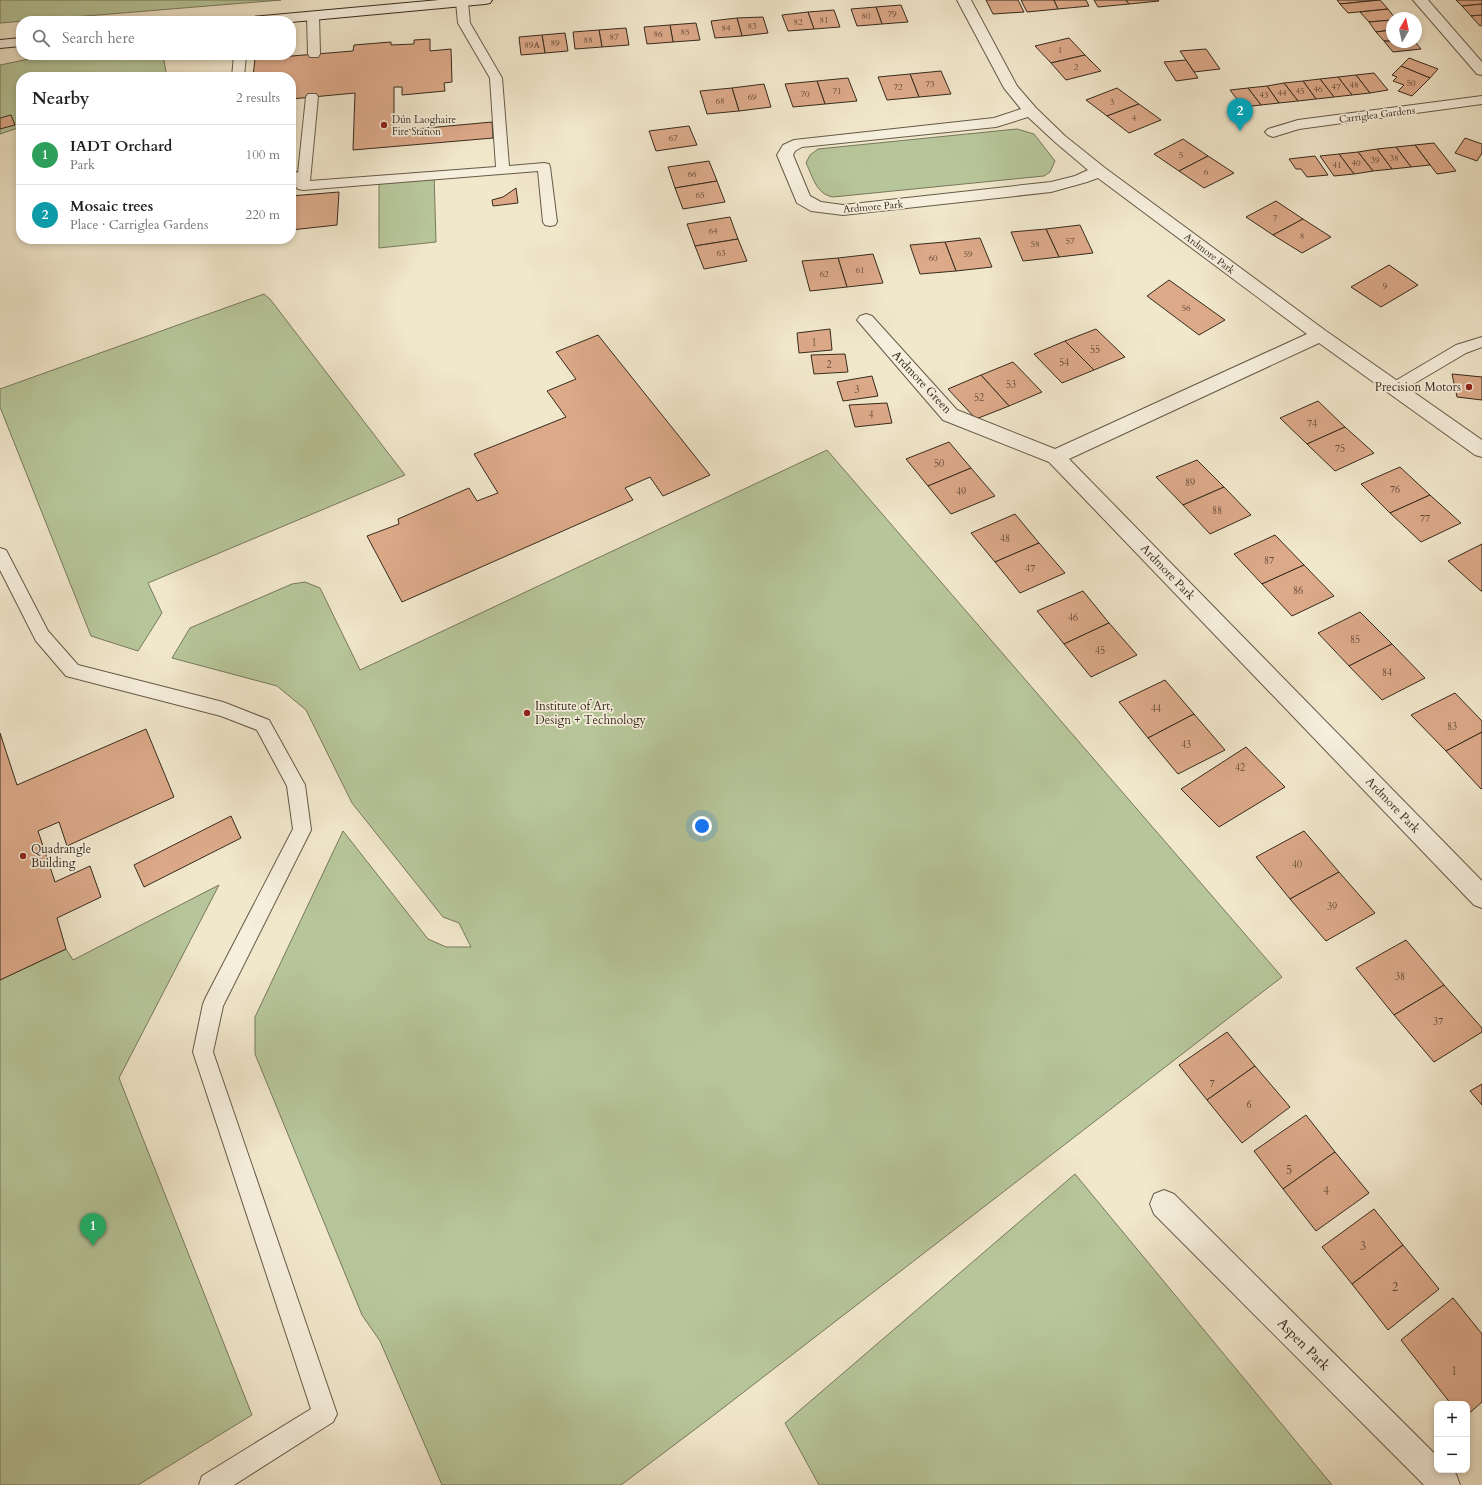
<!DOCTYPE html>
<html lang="en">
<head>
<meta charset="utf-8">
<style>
	body { margin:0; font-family:Cardo,serif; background:#f2f2f2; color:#202124 }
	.controls { position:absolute; right:12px; bottom:12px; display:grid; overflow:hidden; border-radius:8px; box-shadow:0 2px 6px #0003 }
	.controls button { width:36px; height:36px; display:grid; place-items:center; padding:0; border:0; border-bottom:1px solid #e0e0e0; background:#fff; color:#202124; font:20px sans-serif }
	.compass { position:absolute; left:1386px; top:12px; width:36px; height:36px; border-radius:50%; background:#fff; box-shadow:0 2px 6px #0003; rotate:9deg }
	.you { position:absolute; left:702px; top:826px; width:14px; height:14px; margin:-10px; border:3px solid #fff; border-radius:50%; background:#1a73e8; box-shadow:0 0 0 6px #1a73e833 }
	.badge { display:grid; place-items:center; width:26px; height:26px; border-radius:50%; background:#111827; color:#fff; font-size:13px; font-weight:700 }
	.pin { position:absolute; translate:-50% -33px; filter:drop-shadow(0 1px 2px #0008) }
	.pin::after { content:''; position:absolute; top:21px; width:14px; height:12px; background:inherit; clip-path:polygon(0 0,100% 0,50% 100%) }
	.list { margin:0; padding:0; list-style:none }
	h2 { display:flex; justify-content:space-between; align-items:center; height:52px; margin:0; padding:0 16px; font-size:17px }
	h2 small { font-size:13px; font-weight:400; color:#757577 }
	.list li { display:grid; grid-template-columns:26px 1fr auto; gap:12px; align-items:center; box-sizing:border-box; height:60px; padding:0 16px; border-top:1px solid #e0e0e0 }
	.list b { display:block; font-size:15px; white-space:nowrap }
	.list p { margin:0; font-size:13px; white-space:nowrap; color:#757577 }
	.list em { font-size:13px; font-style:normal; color:#757577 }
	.icon { flex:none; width:22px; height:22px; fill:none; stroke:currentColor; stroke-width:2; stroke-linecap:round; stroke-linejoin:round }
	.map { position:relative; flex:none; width:1482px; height:1485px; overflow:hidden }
	.search { position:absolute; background:#fff; box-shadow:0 2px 6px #0003; left:16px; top:16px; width:280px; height:44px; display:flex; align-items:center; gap:10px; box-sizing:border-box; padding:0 14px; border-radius:16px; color:#757577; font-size:15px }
	.panel { position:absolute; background:#fff; box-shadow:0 2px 6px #0003; left:16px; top:72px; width:280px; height:172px; border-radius:16px }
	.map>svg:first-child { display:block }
	.green { fill:#b7c69a; stroke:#77785c }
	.building { fill:#dca989; stroke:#372b1d }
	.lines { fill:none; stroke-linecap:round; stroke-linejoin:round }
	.lane-casing { stroke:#665a48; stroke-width:2 }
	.street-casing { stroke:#665a48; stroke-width:2 }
	.secondary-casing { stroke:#372b1d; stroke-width:2 }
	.lane { fill:#f6efdd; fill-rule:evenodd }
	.street { fill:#f6efdd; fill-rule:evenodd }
	.secondary { fill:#f6efdd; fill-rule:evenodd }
	.poi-dot { fill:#8f2418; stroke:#f6efdd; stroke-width:1.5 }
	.labels { text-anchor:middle; stroke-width:3.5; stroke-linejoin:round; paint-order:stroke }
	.far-number-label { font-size:9px; fill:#604a38 }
	.far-street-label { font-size:10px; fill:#372b1d; stroke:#f6efdd }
	.far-poi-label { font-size:10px; fill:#372b1d; stroke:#f6efdd; text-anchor:start }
	.number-label { font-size:10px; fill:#604a38 }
	.street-label { font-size:12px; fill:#372b1d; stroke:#f6efdd }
	.poi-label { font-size:12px; fill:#372b1d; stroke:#f6efdd; text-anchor:start }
	.near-number-label { font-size:12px; fill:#604a38 }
	.near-street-label { font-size:14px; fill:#372b1d; stroke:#f6efdd }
</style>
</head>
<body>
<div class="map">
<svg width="1482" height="1485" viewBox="0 0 1482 1485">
	<rect width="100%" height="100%" fill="#f1e7cb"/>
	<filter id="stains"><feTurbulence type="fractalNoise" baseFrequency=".005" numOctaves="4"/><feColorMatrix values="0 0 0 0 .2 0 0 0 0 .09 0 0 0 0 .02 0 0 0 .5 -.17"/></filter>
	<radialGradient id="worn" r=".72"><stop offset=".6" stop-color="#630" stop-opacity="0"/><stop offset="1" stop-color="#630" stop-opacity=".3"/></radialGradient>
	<g class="green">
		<polygon points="0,0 281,0 0,23"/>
		<polygon points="72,55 163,55 167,77 21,77 21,127 0,134 0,65 29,59"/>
		<path d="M1017 129 1034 134 1055 161 1050 172 1044 176 833 197C816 194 813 177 806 163L810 155 818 149Z"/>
		<polygon points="434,173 436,242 379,248 379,177"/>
		<polygon points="264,294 270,299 405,475 148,583 162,613 138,651 91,636 0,407 0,389"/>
		<polygon points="827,450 1282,977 714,1415 621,1485 442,1485 380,1341 362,1315 255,1054 255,1017 343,831 428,939 446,947 471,947 459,923 443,917 352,803 306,710 277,686 172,658 190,628 292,584 305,582 320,588 360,670"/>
		<polygon points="219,885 119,1078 252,1415 138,1485 0,1485 0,980 66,949 73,960"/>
		<polygon points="1075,1174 1332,1485 819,1485 785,1423"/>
	</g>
	<g class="building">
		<polygon points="986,0 1018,0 1024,12 993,14"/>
		<polygon points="1021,0 1054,0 1058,9 1027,12"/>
		<polygon points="1054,0 1086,0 1089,6 1058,9"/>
		<polygon points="1094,0 1126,0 1129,4 1098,7"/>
		<polygon points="1126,0 1158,0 1159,1 1129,4"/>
		<polygon points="1337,0 1380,0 1340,4"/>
		<polygon points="1380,0 1388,9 1348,13 1340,4"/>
		<polygon points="1456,0 1482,0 1482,4 1462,6"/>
		<polygon points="1482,4 1482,15 1471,16 1462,6"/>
		<polygon points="901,5 908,22 882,24 876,7"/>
		<polygon points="876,7 882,24 857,26 851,9"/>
		<polygon points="1388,9 1395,18 1392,18 1392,20 1369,22 1360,12"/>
		<polygon points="834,10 840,27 814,29 808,12"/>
		<polygon points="808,12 814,29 788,31 782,15"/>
		<polygon points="1482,15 1482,25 1480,26 1471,16"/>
		<polygon points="763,17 768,33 742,36 737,18"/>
		<polygon points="737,18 742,36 715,38 711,21"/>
		<polygon points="1392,20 1392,30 1376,32 1369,22"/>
		<polygon points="696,23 700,40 673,42 670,25"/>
		<polygon points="670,25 673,42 647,44 644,27"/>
		<polygon points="626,28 629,45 602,47 599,30"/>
		<polygon points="599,30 602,47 575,49 573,32"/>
		<polygon points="1392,30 1392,41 1384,41 1376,32"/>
		<polygon points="565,33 568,51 545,53 542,35"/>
		<polygon points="542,35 545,53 521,55 519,37"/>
		<polygon points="1069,38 1085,55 1051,63 1035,46"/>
		<polygon points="430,39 430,51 451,49 452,82 444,83 445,91 402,95 402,87 394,87 394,131 492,122 493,138 353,150 355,93 291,99 291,77 253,77 255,59 353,51 354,45 391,42 391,45 414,44 414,40"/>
		<polygon points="1384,41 1415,42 1421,49 1393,52"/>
		<polygon points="1206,49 1220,69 1194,72 1180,51"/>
		<polygon points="1085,55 1101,71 1066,80 1051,63"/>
		<polygon points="1409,58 1438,69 1430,78 1401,66"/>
		<polygon points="1186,60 1198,78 1176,81 1164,62"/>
		<polygon points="1401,66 1430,78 1412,96 1398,91 1404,85 1393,81 1397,77 1392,75"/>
		<polygon points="941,71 951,94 919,97 910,74"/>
		<polygon points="1374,73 1388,90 1370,93 1356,75"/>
		<polygon points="910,74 919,97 887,100 878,77"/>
		<polygon points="1356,75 1370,93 1352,95 1338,77"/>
		<polygon points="1338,77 1352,95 1334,97 1320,79"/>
		<polygon points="848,78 857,101 825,104 817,81"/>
		<polygon points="1320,79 1334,97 1316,99 1303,81"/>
		<polygon points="817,81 825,104 793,107 785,84"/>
		<polygon points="1303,81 1316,99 1298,101 1284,83"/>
		<polygon points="1284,83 1298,101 1279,103 1267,86"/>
		<polygon points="764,84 771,107 739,111 732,88"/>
		<polygon points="1267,86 1279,103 1261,105 1248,88"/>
		<polygon points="732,88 739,111 707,114 700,91"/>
		<polygon points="1117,88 1139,104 1107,116 1086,100"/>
		<polygon points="1248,88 1261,105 1243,107 1230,90"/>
		<polygon points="1139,104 1161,120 1129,133 1107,116"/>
		<polygon points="11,115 15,125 0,129 0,118"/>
		<polygon points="689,126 697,145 656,151 649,131"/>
		<polygon points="1465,138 1482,144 1482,153 1477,161 1455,153"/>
		<polygon points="1183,139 1208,156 1179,171 1154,154"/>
		<polygon points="1434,143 1456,171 1437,174 1415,145"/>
		<polygon points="1415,145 1430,165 1411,167 1396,147"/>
		<polygon points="1396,147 1411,167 1392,169 1377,149"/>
		<polygon points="1377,149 1392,169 1373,171 1358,152"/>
		<polygon points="1358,152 1373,171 1354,174 1339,154"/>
		<polygon points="1339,154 1354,174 1334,176 1320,156"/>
		<polygon points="1208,156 1234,173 1204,188 1179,171"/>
		<polygon points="1315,156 1328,175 1307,177 1301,169 1296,169 1289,159"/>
		<polygon points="709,161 717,181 675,188 668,167"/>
		<polygon points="717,181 725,202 683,209 675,188"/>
		<polygon points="516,188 518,203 493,206 492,200 503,197"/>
		<polygon points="339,192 337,225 291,230 291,196"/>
		<polygon points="1276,201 1303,219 1273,235 1246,217"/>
		<polygon points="730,217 738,239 695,246 687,224"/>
		<polygon points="1303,219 1331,237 1302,253 1273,235"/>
		<polygon points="1080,225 1093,253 1059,257 1046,229"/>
		<polygon points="1046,229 1059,257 1023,261 1011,232"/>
		<polygon points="980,238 992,267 956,271 945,242"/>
		<polygon points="738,239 747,261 704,269 695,246"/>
		<polygon points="945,242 956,271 920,274 910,245"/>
		<polygon points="873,254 883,283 847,287 838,258"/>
		<polygon points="838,258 847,287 810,291 802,261"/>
		<polygon points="1389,265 1418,285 1381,307 1351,287"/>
		<polygon points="1169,280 1225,320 1199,335 1147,296"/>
		<polygon points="830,329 832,350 799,353 797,333"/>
		<polygon points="1096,329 1125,357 1094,370 1065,341"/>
		<polygon points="598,335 710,475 663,496 650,477 625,488 633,500 402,602 367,536 399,524 398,519 469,488 477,501 498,493 474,454 566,417 547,391 576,379 556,352"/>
		<polygon points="1065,341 1094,370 1062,383 1034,354"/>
		<polygon points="845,354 848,372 814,374 811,355"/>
		<polygon points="1013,362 1042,392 1009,406 981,375"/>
		<polygon points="1452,374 1482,377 1482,400 1457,397"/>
		<polygon points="981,375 1009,406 976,419 948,389"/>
		<polygon points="872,376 878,396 843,401 837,382"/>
		<polygon points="1318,401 1345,427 1307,444 1280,418"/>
		<polygon points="887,403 892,423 855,427 849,405"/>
		<polygon points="1345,427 1374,453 1335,471 1307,444"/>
		<polygon points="949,442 971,468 928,486 906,459"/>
		<polygon points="1197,460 1224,487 1183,505 1156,477"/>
		<polygon points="1400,467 1430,495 1390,513 1361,484"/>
		<polygon points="971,468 995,496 951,514 928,486"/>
		<polygon points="1224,487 1251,515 1210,534 1183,505"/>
		<polygon points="1430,495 1461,523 1421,542 1390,513"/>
		<polygon points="1015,514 1039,543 995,562 971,533"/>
		<polygon points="1275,535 1304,565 1262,584 1234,554"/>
		<polygon points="1039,543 1065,573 1020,593 995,562"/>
		<polygon points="1482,544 1482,591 1481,591 1448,561"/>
		<polygon points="1304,565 1334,596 1292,616 1262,584"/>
		<polygon points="1083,591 1109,623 1064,644 1037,611"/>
		<polygon points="1360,612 1392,644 1349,666 1318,633"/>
		<polygon points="1109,623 1137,655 1091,677 1064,644"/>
		<polygon points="1392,644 1425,678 1382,700 1349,666"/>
		<polygon points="1165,680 1194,714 1148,738 1119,702"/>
		<polygon points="1455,693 1482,721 1482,732 1446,751 1411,715"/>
		<polygon points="1194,714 1225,750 1178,774 1148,738"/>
		<polygon points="146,729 174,797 67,846 59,822 38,831 55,882 90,866 101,897 57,918 66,949 0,980 0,733 17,785"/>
		<polygon points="1482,732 1482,788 1481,789 1446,751"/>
		<polygon points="1246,747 1285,787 1219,827 1181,789"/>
		<polygon points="231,816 241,838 144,887 134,865"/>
		<polygon points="1304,831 1339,872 1290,899 1256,857"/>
		<polygon points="1339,872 1375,913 1326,941 1290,899"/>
		<polygon points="1406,940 1444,985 1394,1015 1356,968"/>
		<polygon points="1444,985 1482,1028 1482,1032 1434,1062 1394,1015"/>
		<polygon points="1227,1032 1255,1066 1207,1100 1179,1065"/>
		<polygon points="1255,1066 1290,1107 1242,1143 1207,1100"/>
		<polygon points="1482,1084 1482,1105 1470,1091"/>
		<polygon points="1306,1115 1335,1152 1283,1189 1254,1151"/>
		<polygon points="1335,1152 1369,1193 1316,1231 1283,1189"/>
		<polygon points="1374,1209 1403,1245 1352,1284 1322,1247"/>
		<polygon points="1403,1245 1439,1289 1388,1330 1352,1284"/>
		<polygon points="1453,1298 1482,1334 1482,1402 1467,1415 1467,1404 1451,1404 1401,1340"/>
	</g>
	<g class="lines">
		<g class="lane-casing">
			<g id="lane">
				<polygon points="458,0 466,0 468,2 470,23 502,78 509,166 544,163 549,164 550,167 557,222 555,225 550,226 545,225 543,222 538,171 303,190 298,189 291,181 291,169 298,173 306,97 308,94 316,94 318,97 310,181 496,167 490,78 458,23 456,2"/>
				<polygon points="313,12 317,13 319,15 320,54 318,57 310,57 308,54 307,15 309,13"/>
				<polygon points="234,55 246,55 244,77 232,77"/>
				<polygon points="1482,337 1482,347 1466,353 1400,392 1395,393 1390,392 1388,388 1390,384 1456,345"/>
				<polygon points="0,548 6,550 48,631 78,665 223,702 269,720 305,785 311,830 223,1006 213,1052 337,1414 333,1422 234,1485 199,1485 202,1476 311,1409 193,1052 203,1004 206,997 293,829 287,786 257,730 221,716 66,676 36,641 0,570"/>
			</g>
		</g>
		<g class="street-casing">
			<g id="street">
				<path d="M957 0H971L1017 86 1036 108 1065 136 1105 168 1326 331 1482 440V457L1475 455 1319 343 1069 459 1482 881V908L1474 905 1049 462 943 420 857 320 860 316 866 314 872 316 957 410 1055 449 1307 334 1098 178 1087 182 1051 192 843 215 811 211 797 203 777 155 783 145 794 140 994 118 1021 109 1004 88ZM1028 117 1055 142 1088 170 1075 176 1051 182 843 205 821 202 810 196 793 155 795 151 802 147 996 127Z"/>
				<polygon points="1413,0 1428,0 1482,62 1482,75 1477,74"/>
				<polygon points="1482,96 1482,104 1299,129 1273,137 1268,135 1265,132 1268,129 1298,120"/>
				<polygon points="1164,1190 1174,1194 1437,1456 1437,1470 1451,1470 1456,1474 1460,1485 1424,1485 1154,1214 1150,1204 1154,1194"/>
			</g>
		</g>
		<g class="secondary-casing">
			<g id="secondary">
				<polygon points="439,0 492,0 490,3 485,4 291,22 245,21 247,18 252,17"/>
				<polygon points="21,38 21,46 0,48 0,40"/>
			</g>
		</g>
		<use href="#lane" class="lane"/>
		<use href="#street" class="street"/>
		<use href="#secondary" class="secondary"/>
	</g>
	<g class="poi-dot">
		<circle cx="384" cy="125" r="4"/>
		<circle cx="1469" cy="387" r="4"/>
		<circle cx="527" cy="713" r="4"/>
		<circle cx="23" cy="856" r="4"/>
	</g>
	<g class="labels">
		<g class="far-number-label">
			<text x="892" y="17">79</text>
			<text x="866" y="19">80</text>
			<text x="824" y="23">81</text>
			<text x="798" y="25">82</text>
			<text x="752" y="29">83</text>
			<text x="726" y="31">84</text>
			<text x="685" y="35">85</text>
			<text x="658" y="37">86</text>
			<text x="614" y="40">87</text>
			<text x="588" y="43">88</text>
			<text x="555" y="46">89</text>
			<text x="532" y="48">89A</text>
			<text x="1060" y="53">1</text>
			<text x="1076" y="70">2</text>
			<text x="1411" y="86">50</text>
			<text x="930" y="87">73</text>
			<text x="1354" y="88">48</text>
			<text x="898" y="90">72</text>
			<text x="1336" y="90">47</text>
			<text x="1318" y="92">46</text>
			<text x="837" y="94">71</text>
			<text x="1300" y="94">45</text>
			<text x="1282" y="96">44</text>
			<text x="805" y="97">70</text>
			<text x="1264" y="98">43</text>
			<text x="752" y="100">69</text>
			<text x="720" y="104">68</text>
			<text x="1112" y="105">3</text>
			<text x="1134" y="121">4</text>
			<text x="673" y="141">67</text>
			<text x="1181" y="158">5</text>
			<text x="1394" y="161">38</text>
			<text x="1375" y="163">39</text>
			<text x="1356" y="166">40</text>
			<text x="1337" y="168">41</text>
			<text x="1206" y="175">6</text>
			<text x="692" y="177">66</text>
			<text x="700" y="198">65</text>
			<text x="1275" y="221">7</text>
			<text x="713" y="234">64</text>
			<text x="1302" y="239">8</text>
			<text x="1070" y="244">57</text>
			<text x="1035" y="247">58</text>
			<text x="721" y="256">63</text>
			<text x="968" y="257">59</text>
			<text x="933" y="261">60</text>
			<text x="860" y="273">61</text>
			<text x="824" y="277">62</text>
			<text x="1385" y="289">9</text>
			<text x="1186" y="311">56</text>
		</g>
		<g class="far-street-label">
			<text transform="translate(1377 114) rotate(-7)" y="4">Carriglea Gardens</text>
			<text transform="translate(873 206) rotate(-5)" y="4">Ardmore Park</text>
			<text transform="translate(1210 253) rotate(37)" y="4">Ardmore Park</text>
		</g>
		<g class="far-poi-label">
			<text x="392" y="123">Dún Laoghaire<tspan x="392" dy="12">Fire Station</tspan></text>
		</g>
		<g class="number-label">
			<text x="814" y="346">1</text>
			<text x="1095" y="353">55</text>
			<text x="1064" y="366">54</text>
			<text x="829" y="368">2</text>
			<text x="1011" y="388">53</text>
			<text x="857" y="393">3</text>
			<text x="979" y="401">52</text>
			<text x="871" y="418">4</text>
			<text x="1312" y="427">74</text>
			<text x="1340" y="452">75</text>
			<text x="939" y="467">50</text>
			<text x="1190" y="486">89</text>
			<text x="1395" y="493">76</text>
			<text x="961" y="495">49</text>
			<text x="1217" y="514">88</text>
			<text x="1425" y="522">77</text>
			<text x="1005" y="542">48</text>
			<text x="1269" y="564">87</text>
			<text x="1030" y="572">47</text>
			<text x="1298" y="594">86</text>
			<text x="1073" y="621">46</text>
			<text x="1355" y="643">85</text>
			<text x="1100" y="654">45</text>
			<text x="1387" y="676">84</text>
			<text x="1156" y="712">44</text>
			<text x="1452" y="730">83</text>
			<text x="1186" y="748">43</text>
			<text x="1240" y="771">42</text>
			<text x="1297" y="868">40</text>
			<text x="1332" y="910">39</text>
			<text x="1400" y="980">38</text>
			<text x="1438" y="1025">37</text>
			<text x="1212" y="1087">7</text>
			<text x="1249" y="1108">6</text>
		</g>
		<g class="street-label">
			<text transform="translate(922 382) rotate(47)" y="4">Ardmore Green</text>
			<text transform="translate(1168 572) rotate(46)" y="4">Ardmore Park</text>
			<text transform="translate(1393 805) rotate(46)" y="4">Ardmore Park</text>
		</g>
		<g class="poi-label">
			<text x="1461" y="391" text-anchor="end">Precision Motors</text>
			<text x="535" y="710">Institute of Art,<tspan x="535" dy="14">Design + Technology</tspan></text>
			<text x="31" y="853">Quadrangle<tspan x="31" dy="14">Building</tspan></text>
		</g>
		<g class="near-number-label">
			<text x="1289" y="1174">5</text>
			<text x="1326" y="1195">4</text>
			<text x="1363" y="1250">3</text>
			<text x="1395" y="1291">2</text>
			<text x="1454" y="1375">1</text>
		</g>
		<g class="near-street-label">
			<text transform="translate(1304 1344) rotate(45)" y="5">Aspen Park</text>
		</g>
	</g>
	<rect width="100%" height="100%" filter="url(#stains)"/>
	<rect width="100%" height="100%" fill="url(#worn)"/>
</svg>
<div class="controls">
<button>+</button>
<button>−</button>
</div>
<svg class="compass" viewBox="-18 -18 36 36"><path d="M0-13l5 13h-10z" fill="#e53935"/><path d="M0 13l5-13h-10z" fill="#757577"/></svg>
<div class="you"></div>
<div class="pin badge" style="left:93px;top:1246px;background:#2e9e5b">1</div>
<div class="pin badge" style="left:1240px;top:131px;background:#0f9aa8">2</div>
<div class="search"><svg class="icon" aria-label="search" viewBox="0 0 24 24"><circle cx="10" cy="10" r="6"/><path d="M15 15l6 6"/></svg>Search here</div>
<section class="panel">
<h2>Nearby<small>2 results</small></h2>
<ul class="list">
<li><span class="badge" style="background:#2e9e5b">1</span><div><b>IADT Orchard</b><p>Park</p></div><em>100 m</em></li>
<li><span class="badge" style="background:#0f9aa8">2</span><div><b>Mosaic trees</b><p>Place · Carriglea Gardens</p></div><em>220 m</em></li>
</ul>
</section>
</div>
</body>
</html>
